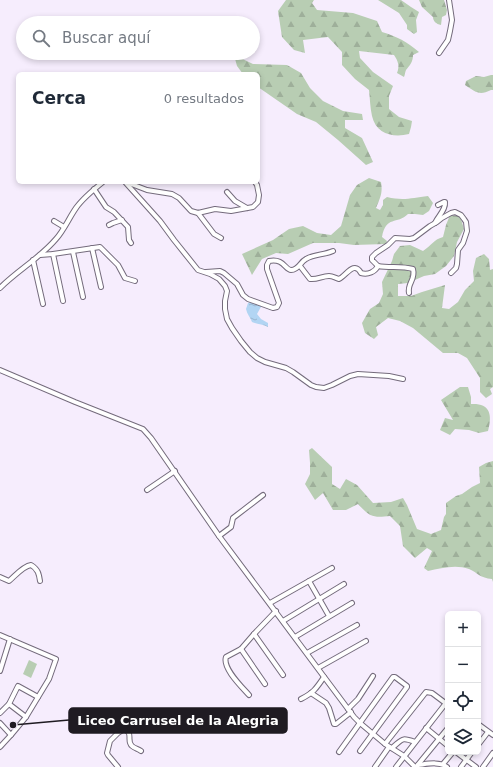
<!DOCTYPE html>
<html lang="es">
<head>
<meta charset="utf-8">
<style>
	body { margin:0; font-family:"DejaVu Sans",sans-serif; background:#f6f6f7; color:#1f2937 }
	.controls { position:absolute; right:12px; bottom:12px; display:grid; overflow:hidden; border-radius:6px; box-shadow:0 2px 6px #0003 }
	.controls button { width:36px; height:36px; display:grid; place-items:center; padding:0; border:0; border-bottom:1px solid #e0e1e3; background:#fff; color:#1f2937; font:20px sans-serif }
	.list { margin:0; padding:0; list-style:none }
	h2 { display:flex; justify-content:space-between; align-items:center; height:52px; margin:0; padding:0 16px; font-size:17px }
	h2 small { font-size:13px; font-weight:400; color:#747a83 }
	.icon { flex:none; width:22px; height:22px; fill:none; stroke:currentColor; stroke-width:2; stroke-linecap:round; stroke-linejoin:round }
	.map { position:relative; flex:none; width:493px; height:767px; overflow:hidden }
	.search { position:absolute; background:#fff; box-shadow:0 2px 6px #0003; left:16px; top:16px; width:244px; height:44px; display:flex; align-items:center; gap:10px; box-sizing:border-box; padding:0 14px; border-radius:22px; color:#747a83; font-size:15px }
	.panel { position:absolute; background:#fff; box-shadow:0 2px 6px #0003; left:16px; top:72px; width:244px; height:112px; border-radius:6px }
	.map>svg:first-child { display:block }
	.green { fill:#b8cdb3 }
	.forest { fill:url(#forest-firs) }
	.water { fill:url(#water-ripples) }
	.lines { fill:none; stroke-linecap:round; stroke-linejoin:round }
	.street-casing { stroke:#746b7c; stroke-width:6 }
	.street { stroke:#fff; stroke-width:4 }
	.leader { fill:none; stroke:#1f1b22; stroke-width:1.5 }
	.callout-dot { fill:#1f1b22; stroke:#f6edfd; stroke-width:1.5 }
	.callout { fill:#1f1b22; stroke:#1f1b22; stroke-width:1.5 }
	.callout-label { font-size:13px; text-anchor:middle; font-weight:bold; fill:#fff }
</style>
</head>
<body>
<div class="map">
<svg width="493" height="767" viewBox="0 0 493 767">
	<defs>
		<pattern id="forest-firs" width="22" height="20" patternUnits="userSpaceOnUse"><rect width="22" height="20" fill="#b8cdb3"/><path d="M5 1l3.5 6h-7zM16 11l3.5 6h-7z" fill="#9eaf9a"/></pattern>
		<pattern id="water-ripples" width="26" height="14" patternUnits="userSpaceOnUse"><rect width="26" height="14" fill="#b2d5f3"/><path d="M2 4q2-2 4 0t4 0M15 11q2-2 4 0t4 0" fill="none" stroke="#99b6d0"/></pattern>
	</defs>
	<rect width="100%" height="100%" fill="#f6edfd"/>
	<polygon class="green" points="29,660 37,664 31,678 23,674"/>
	<g class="forest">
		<path d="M286 0H314L312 3 317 10 353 13 377 21 382 32C398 37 406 41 419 52L413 55C413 62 410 65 406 70 405 72 405 75 404 77L397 73C400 66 398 61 394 55L359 51 360 58 373 72 393 86 389 96V109L399 117 412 121 411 127 409 134C393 138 376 134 372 116 370 107 370 99 369 90L355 79 342 65V52L328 37 303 40 305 53 294 50 282 37 278 11Z"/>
		<polygon points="378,0 401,0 411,7 419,12 416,20 417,32 414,34 407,29 407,25 399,13"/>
		<path d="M419 0H444L447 10 446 15 442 17 441 25C436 24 433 21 433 17L422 7Z"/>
		<polygon points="234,55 253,64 287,65 301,73 310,88 323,101 343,111 362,114 363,120 345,120 345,128 362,138 373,162 366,165 338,140 316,122 297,114 258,87 258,74 243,74 237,66"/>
		<path d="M491 75H493V90H491C479 96 476 92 465 85L466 81 476 76 484 77Z"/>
		<path d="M369 178 381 182C383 193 380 198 376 208L380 210 383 205V200L387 197C403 201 412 198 428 196L433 203 429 211 423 215 415 214H408C397 225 386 215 382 237L387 241 386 244 354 245 339 243H313L288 254 276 253 262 259 252 275 242 254 273 240 289 229 303 226 317 233 331 235 341 226 350 195 357 185Z"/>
		<path d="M450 215 460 216 464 229 457 242 454 256 446 266 435 274 424 276 408 283 398 284V296H411L422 292 445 285 442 308 449 309 458 302 465 290 474 281 473 271 476 258 484 254 489 259 490 270 493 269V387L490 389 492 394 486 398 480 392V378L467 358 458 353H443L413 328 400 321 388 318 376 327 378 335 374 339 365 333 362 323 370 309 379 303 383 294 382 282 392 261 394 254 400 246 410 245 423 251C432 245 433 240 443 237L446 225Z"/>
		<path d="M460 387H468L471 397V404C489 403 493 413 488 431L479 433 469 430 455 429 450 435 440 430 445 418 453 420 441 400Z"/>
		<path d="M312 448 332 467V484L340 489 346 479 357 485 373 503 391 502 403 498 407 505 417 529 431 534 441 530 444 517 446 514V503L456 496 462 494 472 487 480 483 479 467 486 463 493 461V582L492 579C480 578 478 573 469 569 456 564 441 568 428 571L424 568 432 551 427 548 415 558 403 546 400 526 390 516C373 518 370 517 358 504L346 510H333L323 493 315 500 305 484 310 474V463L309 450Z"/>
	</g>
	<path class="water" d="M251 302 262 305 257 314 261 319 268 323V327C263 324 257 324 252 322 250 317 247 314 246 309L248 303Z"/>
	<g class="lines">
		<g class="street-casing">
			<g id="street">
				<polyline points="439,53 448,40 450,31 452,20 449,0"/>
				<polyline points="125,182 160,221 174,240 198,270 210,274 219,279 225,286 227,291 225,301 225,309 227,319 232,328 241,341 250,352 257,358 265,362 286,368 293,372 311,385 316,387 324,388 332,385 350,376 358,374 389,376 403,379"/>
				<polyline points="126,182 147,190 172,194 179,198 191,211 198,213 215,209 231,211 253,207 258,202 259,195 257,185 255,182"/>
				<polyline points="94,189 106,207 114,212 128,227 129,240 131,243"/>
				<polyline points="227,192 235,201 247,208"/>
				<polyline points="198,213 214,234 221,238"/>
				<polyline points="54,221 64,227"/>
				<path d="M435 223C438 216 446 210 445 202H444L438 205"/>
				<polyline points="109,225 113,223 122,220"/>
				<polyline points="92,248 101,287"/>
				<polyline points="73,252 83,297"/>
				<polyline points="53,254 63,301"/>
				<polyline points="40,255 53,254 100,247 118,265 125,278 135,281"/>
				<polyline points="33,260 43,304"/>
				<path d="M300 266 310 279C317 280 322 276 329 276 333 276 335 278 339 279 346 276 354 260 361 273 368 275 375 272 378 266 390 268 401 266 413 269 416 280 407 283 409 293"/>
				<polyline points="378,266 372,260 372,257 376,253 388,245 395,238 410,239 414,238 430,226 437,222 442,218 451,213 455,212 461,215 464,219 466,222 467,231 463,243 458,250 457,264 456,268 451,273"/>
				<path d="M206 272 220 271 224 273 237 284 243 295 248 299 273 308 277 307 279 303 267 269V265L269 261C284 258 285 270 291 270 299 270 300 262 306 259 314 254 324 255 333 251"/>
				<path d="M0 288C18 270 40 258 56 239 64 230 69 218 76 208 83 198 93 190 103 182"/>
				<polyline points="0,370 75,402 143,429 151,438 219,536 354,717 360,723 385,744 404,756 415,767"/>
				<polyline points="147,490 175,471"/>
				<polyline points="219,536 231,527 233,518 263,495"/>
				<path d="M0 577 9 581C15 576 23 566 31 565 38 569 39 574 40 581"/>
				<polyline points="309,581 329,616"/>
				<polyline points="270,603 332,568"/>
				<polyline points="283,621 344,584"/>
				<polyline points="254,634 283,675"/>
				<polyline points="0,635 56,659 49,679 26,717 11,735 0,747"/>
				<polyline points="295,637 352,603"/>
				<polyline points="241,649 265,684"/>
				<polyline points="307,653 357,625"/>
				<polyline points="318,668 366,641"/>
				<polyline points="0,671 10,639"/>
				<polyline points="311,693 326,703 329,708 334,724 336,724 351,712"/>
				<path d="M249 695C242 687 222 668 226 657L241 649 254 634 276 611"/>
				<path d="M301 699C313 693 316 689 324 677"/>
				<polyline points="9,704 26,717"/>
				<polyline points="348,709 358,699 373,676"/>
				<polyline points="0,713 9,704 18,686 38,697"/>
				<polyline points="0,723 11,735"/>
				<polyline points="478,724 493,735"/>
				<polyline points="426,728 448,746"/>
				<polyline points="385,744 426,692 432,693 448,705"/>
				<polyline points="478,745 488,732"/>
				<path d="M392 748C403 739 401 737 415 742"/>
				<polyline points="339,752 393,677 395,677 407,686 407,687 360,751"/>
				<polyline points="456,752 476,767"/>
				<polyline points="443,764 453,752"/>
				<path d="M418 765C427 764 439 761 447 767"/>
				<path d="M118 767 108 755 107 753 110 741 118 733 124 729C134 733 126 741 132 746 134 748 138 749 141 751"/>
				<polyline points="375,767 389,747"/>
				<polyline points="396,767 446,703"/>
				<polyline points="416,767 448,728"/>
				<polyline points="461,767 472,752"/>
				<polyline points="483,767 493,753"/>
			</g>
		</g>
		<use href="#street" class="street"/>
	</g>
	<path class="leader" d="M13 725L69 720"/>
	<circle class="callout-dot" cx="13" cy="725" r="4"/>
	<rect class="callout" x="69" y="708" width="218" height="25" rx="4"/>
	<g class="callout-label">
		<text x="178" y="725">Liceo Carrusel de la Alegria</text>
	</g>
</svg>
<div class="controls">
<button>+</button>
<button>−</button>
<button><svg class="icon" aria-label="locate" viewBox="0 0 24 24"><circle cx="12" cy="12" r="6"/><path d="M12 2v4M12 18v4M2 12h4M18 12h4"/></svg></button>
<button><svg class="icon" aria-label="layers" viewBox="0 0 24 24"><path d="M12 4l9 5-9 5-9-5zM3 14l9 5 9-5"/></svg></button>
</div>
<div class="search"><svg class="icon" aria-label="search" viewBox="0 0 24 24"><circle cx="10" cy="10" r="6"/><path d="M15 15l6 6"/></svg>Buscar aquí</div>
<section class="panel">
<h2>Cerca<small>0 resultados</small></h2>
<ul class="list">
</ul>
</section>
</div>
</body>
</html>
